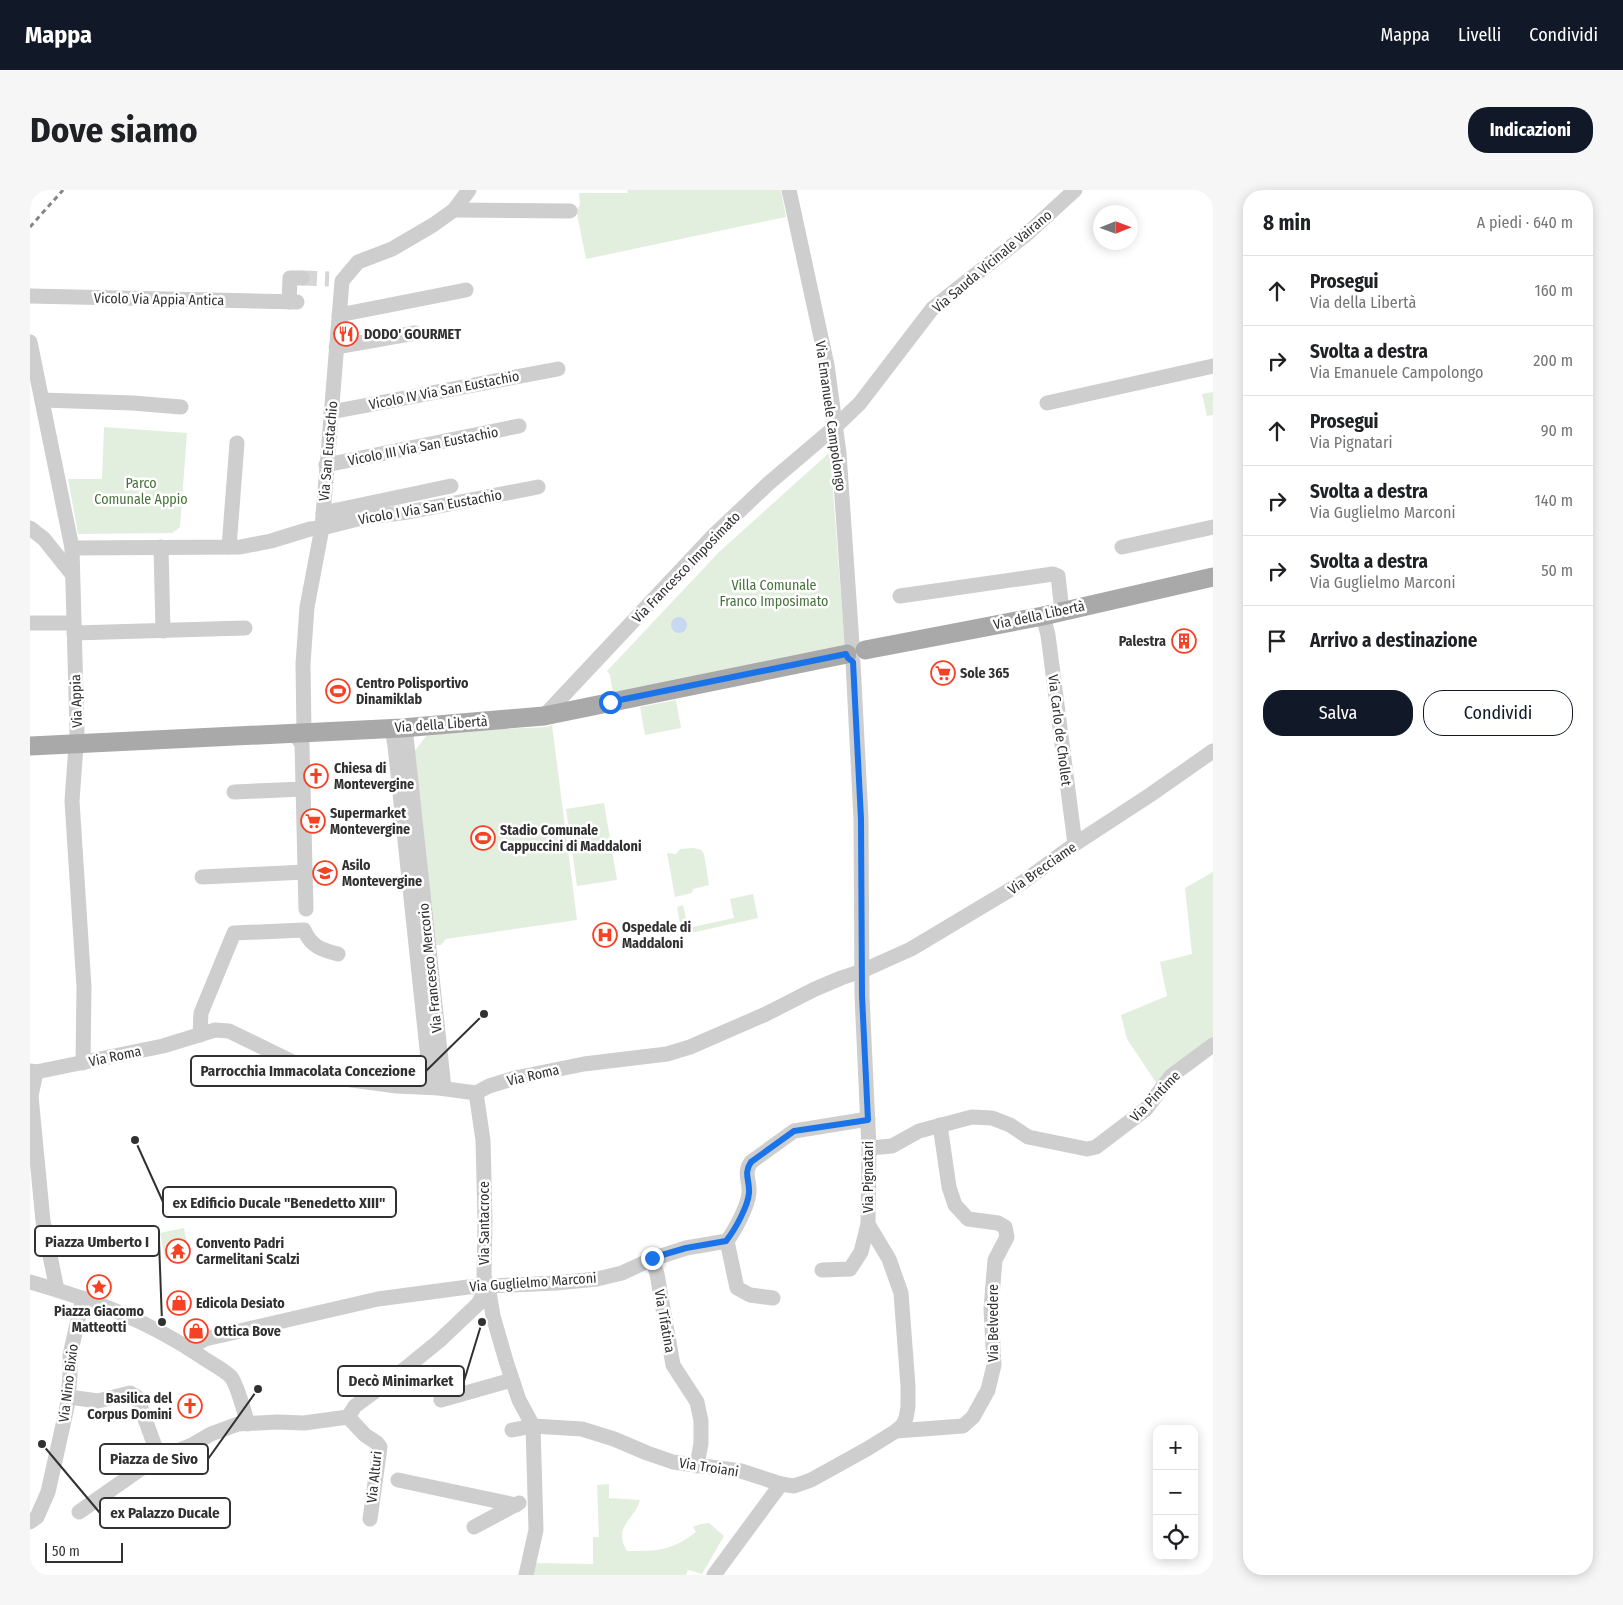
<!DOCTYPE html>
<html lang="it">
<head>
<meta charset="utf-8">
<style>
	body { margin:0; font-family:"Fira Sans Condensed",sans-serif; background:#f6f6f6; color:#202124 }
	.controls { position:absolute; right:15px; bottom:15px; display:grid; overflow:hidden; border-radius:10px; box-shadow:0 2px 12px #0003 }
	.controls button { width:45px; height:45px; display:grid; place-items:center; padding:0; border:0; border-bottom:1px solid #e0e0e0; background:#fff; color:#202124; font:25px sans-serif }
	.compass { position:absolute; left:1063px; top:15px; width:45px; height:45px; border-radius:50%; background:#fff; box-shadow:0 2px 12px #0003; rotate:89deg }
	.scale { position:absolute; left:15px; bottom:12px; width:78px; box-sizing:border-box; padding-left:5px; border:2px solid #313131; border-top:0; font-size:14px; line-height:18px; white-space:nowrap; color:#313131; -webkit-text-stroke:4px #fff; paint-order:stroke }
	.stop { position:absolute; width:15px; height:15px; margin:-11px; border:4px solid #1a73e8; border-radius:50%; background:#fff }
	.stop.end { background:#1a73e8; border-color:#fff; box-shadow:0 1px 5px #0008 }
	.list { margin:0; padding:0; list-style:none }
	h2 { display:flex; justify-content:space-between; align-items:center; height:65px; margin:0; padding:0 20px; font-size:21px }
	h2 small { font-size:16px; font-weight:400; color:#757577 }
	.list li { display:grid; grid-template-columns:32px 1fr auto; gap:15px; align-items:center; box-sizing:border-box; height:70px; padding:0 20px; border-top:1px solid #e0e0e0 }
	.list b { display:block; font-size:19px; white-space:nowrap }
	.list p { margin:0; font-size:16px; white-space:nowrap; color:#757577 }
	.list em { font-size:16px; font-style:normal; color:#757577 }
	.actions { display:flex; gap:10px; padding:15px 20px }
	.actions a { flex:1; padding:11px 0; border:1px solid #111827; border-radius:20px; text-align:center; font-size:18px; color:#111827 }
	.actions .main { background:#111827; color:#fff }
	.icon { flex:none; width:28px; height:28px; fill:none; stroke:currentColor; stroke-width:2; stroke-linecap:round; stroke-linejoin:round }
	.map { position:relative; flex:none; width:1183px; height:1385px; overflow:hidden; border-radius:20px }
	header { display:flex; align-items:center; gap:30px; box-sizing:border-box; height:70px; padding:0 25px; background:#111827; color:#fff }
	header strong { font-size:24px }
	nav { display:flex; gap:28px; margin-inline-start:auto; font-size:18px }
	.intro { display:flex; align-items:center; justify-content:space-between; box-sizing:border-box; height:120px; padding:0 30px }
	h1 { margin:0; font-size:35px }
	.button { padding:12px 22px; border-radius:20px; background:#111827; color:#fff; font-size:18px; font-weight:700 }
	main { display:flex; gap:30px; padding:0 30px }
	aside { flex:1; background:#fff; border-radius:20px; box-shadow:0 2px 12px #0003 }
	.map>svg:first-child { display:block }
	.green { fill:#e3efde }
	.water { fill:#c8d8f0 }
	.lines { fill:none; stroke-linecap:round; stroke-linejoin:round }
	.minor-tunnel { stroke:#d6d6d6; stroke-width:15; stroke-dasharray:15 8; stroke-linecap:butt }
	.minor { stroke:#cecece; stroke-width:15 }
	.major { stroke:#a9a9a9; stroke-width:19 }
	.rail { stroke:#868686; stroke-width:3; stroke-dasharray:5 4; stroke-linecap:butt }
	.route { stroke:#1a73e8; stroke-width:6 }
	.labels { text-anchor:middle; stroke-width:5; stroke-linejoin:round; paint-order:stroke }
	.street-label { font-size:14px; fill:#313131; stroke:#fff }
	.poi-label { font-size:14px; font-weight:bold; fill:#313131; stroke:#fff; text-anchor:start }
	.park-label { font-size:14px; fill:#477239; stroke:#fff }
	.leader { fill:none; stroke:#313131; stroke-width:2 }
	.callout-dot { fill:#313131; stroke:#fff; stroke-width:2 }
	.callout { fill:#fff; stroke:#313131; stroke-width:2 }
	.callout-label { font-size:15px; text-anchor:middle; font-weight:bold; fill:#313131 }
</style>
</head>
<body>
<header>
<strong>Mappa</strong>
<nav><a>Mappa</a><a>Livelli</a><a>Condividi</a></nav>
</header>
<div class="intro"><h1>Dove siamo</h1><a class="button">Indicazioni</a></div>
<main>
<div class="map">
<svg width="1183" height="1385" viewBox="0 0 1183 1385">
	<rect width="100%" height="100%" fill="#fff"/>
	<g class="green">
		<polygon points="597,0 751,0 756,27 556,69 547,24 547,19 550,15 549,3 598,3"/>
		<polygon points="1183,202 1183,225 1177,226 1172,204"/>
		<polygon points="74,237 157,243 150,337 142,343 48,344 38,289 72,289"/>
		<polygon points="800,262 815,457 583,504 580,485 577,481 689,362"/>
		<polygon points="646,510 651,538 615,545 610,517"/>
		<polygon points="522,535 547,730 416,749 411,755 403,755 381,566 399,542 517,537"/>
		<polygon points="574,613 587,690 547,696 536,619"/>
		<polygon points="664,658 671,660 674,664 679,695 663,699 662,703 645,707 637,663 646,664 650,659"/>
		<polygon points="1183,682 1183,849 1129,897 1097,849 1091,825 1137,806 1130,772 1162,764 1155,698"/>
		<polygon points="723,704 728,728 652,745 647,717 653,715 658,738 704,728 700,709"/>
		<polygon points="154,1038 159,1064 135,1069 130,1043"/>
		<path d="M579 1294V1308L610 1310C605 1330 582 1336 597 1361 627 1361 642 1361 666 1342L663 1337 671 1334 679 1333 694 1346 672 1384 658 1380 656 1385H503L505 1373 563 1374V1347H569L567 1295Z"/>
	</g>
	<circle class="water" cx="649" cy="435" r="8"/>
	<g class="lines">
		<polyline class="minor-tunnel" points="272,88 299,89"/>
		<g class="minor">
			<polyline points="759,0 797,175 809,263 822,454"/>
			<polyline points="424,20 540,21"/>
			<polyline points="0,106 267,112"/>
			<polyline points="259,112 260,88 272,88"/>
			<polyline points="309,125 436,100"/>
			<polyline points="0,152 42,358 47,542 42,611 54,797 53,873"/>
			<polyline points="306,157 385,143"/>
			<polyline points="12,210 103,213 151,217"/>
			<polyline points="1017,213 1183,176"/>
			<polyline points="301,222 528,179"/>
			<polyline points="296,275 489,236"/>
			<polyline points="293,323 421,296"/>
			<polyline points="0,338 14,349 42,384"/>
			<polyline points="131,357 133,441"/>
			<polyline points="199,357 207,253"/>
			<polyline points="1092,357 1183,337"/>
			<polyline points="42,358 210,357 241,351 280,339 292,338 332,328 378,322 508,297"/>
			<polyline points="870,406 1023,384 1028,386 1032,421"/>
			<polyline points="1013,426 1018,445 1045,654"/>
			<polyline points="0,433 43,433"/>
			<polyline points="44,443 215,438"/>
			<polyline points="514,526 684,345 739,293 805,237 830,213 902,119 998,43 1045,0"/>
			<polyline points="375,537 414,898"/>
			<polyline points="362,538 365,556 401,897"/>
			<polyline points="274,542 273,474 277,417 292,338 312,91 328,72 362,59 403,35 424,20 439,0"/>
			<polyline points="264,543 272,554 276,719"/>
			<polyline points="204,602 273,599"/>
			<polyline points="172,687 275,682"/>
			<path d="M170 845 171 823 204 743 274 740C281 756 291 760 308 764"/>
			<polyline points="0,881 6,882 133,856 185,840 199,841 277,879 299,887 367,896 409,898 446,903 459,896 485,888 554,874 637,864 660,857 736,824 785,799 811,788 832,781 881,759 993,692 1045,654 1120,605 1183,561"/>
			<polyline points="6,882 1,906 13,1031 27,1100"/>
			<polyline points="446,903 453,950 455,1030 454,1087 458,1096 463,1126 476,1171 489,1210 503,1236 506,1340 496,1385"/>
			<polyline points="839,958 862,956 889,941 942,927 962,928 980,935 998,947 1057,959 1066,957 1116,919 1141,886 1183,855"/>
			<polyline points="697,1051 707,1098 720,1105 743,1108"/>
			<polyline points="622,1069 627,1084 643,1175 667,1212 671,1231 671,1253 667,1276"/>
			<polyline points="792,1080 820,1079 831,1062 838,1034"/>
			<path d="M0 1092C63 1110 117 1130 172 1167 180 1173 195 1180 201 1187 208 1196 214 1222 218 1234"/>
			<path d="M158 1158 175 1149 348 1109 438 1097 526 1093 567 1089 592 1083 622 1069 656 1058 697 1051C705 1040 718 1016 719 1003 720 990 713 984 721 972L764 941 838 929"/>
			<polyline points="39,1207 68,1211 100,1203 107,1207 127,1262 132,1268"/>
			<polyline points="411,1210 482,1190"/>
			<polyline points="318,1227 335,1245 347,1253 350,1257 340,1329"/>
			<polyline points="482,1240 503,1236 552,1239 584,1249 617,1263 643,1272 711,1281 751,1294 764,1296 781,1290 837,1259 866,1241 873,1235 876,1228 878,1217 878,1196 871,1103 859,1069 838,1034 839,958 832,806 831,629 823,472"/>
			<polyline points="866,1241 933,1236 943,1227 958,1200 964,1175 961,1119 965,1070 977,1047 975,1037 968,1033 938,1029 925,1015 919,997 910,935"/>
			<polyline points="368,1290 486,1315"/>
			<polyline points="49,1322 119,1273 162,1255 181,1244 208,1234 247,1232 274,1233 318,1227 325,1216 366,1186 409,1151 448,1114 458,1096"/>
			<polyline points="0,1332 7,1327 18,1302 37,1217 40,1186 40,1165 53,1108"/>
			<polyline points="444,1337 489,1313"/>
			<polyline points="684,1385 751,1294"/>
		</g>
		<g class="major">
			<polyline points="835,460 1013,426 1183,387"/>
			<polyline points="0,556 372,538 514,526 817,464"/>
		</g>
		<polyline class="rail" points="0,37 33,0"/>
	</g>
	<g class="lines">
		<path class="route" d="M580 512 816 464 818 468 823 472 831 629 832 806 838 930 764 941 721 972C713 984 720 990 719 1003 718 1016 705 1040 696 1051L656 1058 622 1068"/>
	</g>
	<defs>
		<g id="restaurant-ring" transform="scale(1.25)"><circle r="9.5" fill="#fff" stroke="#f74124" stroke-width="1.5"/><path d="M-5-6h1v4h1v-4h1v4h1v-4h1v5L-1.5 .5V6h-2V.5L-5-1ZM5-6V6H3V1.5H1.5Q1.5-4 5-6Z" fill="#f74124"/></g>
		<g id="building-ring" transform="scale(1.25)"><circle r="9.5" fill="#fff" stroke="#f74124" stroke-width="1.5"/><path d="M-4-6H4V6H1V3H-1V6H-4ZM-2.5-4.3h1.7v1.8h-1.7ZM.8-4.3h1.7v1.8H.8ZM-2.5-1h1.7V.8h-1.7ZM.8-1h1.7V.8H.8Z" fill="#f74124"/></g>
		<g id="supermarket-ring" transform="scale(1.25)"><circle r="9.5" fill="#fff" stroke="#f74124" stroke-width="1.5"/><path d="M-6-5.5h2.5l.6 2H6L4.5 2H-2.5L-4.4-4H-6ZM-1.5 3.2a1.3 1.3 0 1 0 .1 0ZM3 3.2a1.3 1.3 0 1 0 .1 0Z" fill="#f74124"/></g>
		<g id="stadium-ring" transform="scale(1.25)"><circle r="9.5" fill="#fff" stroke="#f74124" stroke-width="1.5"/><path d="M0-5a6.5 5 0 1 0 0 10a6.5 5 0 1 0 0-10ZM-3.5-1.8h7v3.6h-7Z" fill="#f74124"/></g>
		<g id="church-ring" transform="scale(1.25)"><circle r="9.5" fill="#fff" stroke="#f74124" stroke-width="1.5"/><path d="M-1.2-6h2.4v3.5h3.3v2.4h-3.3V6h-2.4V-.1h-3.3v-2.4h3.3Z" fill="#f74124"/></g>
		<g id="school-ring" transform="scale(1.25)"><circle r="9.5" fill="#fff" stroke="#f74124" stroke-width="1.5"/><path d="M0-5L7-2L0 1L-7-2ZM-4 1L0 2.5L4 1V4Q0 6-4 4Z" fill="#f74124"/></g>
		<g id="hospital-ring" transform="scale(1.25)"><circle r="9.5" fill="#fff" stroke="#f74124" stroke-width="1.5"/><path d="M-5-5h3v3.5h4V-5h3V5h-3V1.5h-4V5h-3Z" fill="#f74124"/></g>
		<g id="temple-ring" transform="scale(1.25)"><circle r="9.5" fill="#fff" stroke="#f74124" stroke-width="1.5"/><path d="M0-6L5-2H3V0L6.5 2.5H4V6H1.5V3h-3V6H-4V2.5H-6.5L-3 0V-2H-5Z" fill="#f74124"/></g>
		<g id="sight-ring" transform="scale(1.25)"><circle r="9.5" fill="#fff" stroke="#f74124" stroke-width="1.5"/><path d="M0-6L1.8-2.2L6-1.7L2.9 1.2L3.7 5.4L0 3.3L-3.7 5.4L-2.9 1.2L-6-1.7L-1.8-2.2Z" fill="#f74124"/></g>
		<g id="shop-ring" transform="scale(1.25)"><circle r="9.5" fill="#fff" stroke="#f74124" stroke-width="1.5"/><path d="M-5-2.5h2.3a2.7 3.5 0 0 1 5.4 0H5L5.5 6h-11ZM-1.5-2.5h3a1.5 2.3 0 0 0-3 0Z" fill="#f74124"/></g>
	</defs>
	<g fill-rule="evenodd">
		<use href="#restaurant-ring" x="316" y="144"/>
		<use href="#building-ring" x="1154" y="451"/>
		<use href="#supermarket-ring" x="913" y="483"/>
		<use href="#stadium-ring" x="308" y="501"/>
		<use href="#church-ring" x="286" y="586"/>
		<use href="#supermarket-ring" x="283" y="631"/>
		<use href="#stadium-ring" x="453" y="648"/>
		<use href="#school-ring" x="295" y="683"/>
		<use href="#hospital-ring" x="575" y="745"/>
		<use href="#temple-ring" x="148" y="1061"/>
		<use href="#sight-ring" x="69" y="1097"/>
		<use href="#shop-ring" x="149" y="1113"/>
		<use href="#shop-ring" x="166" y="1141"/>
		<use href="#church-ring" x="160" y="1216"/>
	</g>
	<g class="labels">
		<g class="street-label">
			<text transform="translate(962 71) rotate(-40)" y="5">Via Sauda Vicinale Vairano</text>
			<text transform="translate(129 109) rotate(1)" y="5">Vicolo Via Appia Antica</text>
			<text transform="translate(414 200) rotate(-11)" y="5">Vicolo IV Via San Eustachio</text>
			<text transform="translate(801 226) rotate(82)" y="5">Via Emanuele Campolongo</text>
			<text transform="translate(393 256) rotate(-11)" y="5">Vicolo III Via San Eustachio</text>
			<text transform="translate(298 261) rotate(-85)" y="5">Via San Eustachio</text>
			<text transform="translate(400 317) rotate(-10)" y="5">Vicolo I Via San Eustachio</text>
			<text transform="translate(656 377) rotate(-46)" y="5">Via Francesco Imposimato</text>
			<text transform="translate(1009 425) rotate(-12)" y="5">Via della Libertà</text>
			<text transform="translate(46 511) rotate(-92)" y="5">Via Appia</text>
			<text transform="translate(411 534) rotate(-4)" y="5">Via della Libertà</text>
			<text transform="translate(1030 540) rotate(83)" y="5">Via Carlo de Chollet</text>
			<text transform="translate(1012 678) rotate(-35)" y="5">Via Brecciame</text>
			<text transform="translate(400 778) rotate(-96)" y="5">Via Francesco Mercorio</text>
			<text transform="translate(85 866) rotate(-12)" y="5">Via Roma</text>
			<text transform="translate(503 885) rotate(-13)" y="5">Via Roma</text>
			<text transform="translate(1125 906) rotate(-46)" y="5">Via Pintime</text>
			<text transform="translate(838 987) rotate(-90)" y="5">Via Pignatari</text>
			<text transform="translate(454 1033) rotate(-90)" y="5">Via Santacroce</text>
			<text transform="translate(503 1092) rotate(-4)" y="5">Via Guglielmo Marconi</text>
			<text transform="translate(635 1131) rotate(80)" y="5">Via Tifatina</text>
			<text transform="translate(963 1133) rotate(-90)" y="5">Via Belvedere</text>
			<text transform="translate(38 1193) rotate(-83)" y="5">Via Nino Bixio</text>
			<text transform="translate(679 1277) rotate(9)" y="5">Via Troiani</text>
			<text transform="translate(344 1287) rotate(-84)" y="5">Via Alturi</text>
		</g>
		<g class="poi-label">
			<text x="334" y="149">DODO' GOURMET</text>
			<text x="1136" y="456" text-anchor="end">Palestra</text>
			<text x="930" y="488">Sole 365</text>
			<text x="326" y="498">Centro Polisportivo<tspan x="326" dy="16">Dinamiklab</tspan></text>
			<text x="304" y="583">Chiesa di<tspan x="304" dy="16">Montevergine</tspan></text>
			<text x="300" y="628">Supermarket<tspan x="300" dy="16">Montevergine</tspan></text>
			<text x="470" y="645">Stadio Comunale<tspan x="470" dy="16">Cappuccini di Maddaloni</tspan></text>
			<text x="312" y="680">Asilo<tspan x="312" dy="16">Montevergine</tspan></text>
			<text x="592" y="742">Ospedale di<tspan x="592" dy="16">Maddaloni</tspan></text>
			<text x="166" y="1058">Convento Padri<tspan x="166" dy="16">Carmelitani Scalzi</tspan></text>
			<text x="166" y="1118">Edicola Desiato</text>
			<text x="69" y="1126" text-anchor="middle">Piazza Giacomo<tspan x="69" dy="16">Matteotti</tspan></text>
			<text x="184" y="1146">Ottica Bove</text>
			<text x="142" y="1213" text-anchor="end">Basilica del<tspan x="142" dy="16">Corpus Domini</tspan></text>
		</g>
		<g class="park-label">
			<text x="111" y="298">Parco<tspan x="111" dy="16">Comunale Appio</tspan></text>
			<text x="744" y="400">Villa Comunale<tspan x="744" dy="16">Franco Imposimato</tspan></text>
		</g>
	</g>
	<path class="leader" d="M454 824L396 881M105 950L133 1012M132 1132L129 1051M452 1132L434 1191M228 1199L178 1269M12 1254L70 1323"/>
	<g class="callout-dot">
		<circle cx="454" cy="824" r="5"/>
		<circle cx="105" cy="950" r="5"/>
		<circle cx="132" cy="1132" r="5"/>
		<circle cx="452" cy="1132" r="5"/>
		<circle cx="228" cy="1199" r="5"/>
		<circle cx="12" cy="1254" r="5"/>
	</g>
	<g class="callout">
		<rect x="161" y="866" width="235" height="30" rx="5"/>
		<rect x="133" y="997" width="233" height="30" rx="5"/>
		<rect x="5" y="1036" width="124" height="30" rx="5"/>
		<rect x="308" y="1176" width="126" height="30" rx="5"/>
		<rect x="70" y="1254" width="108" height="30" rx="5"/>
		<rect x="70" y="1308" width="130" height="30" rx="5"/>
	</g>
	<g class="callout-label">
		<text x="278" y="886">Parrocchia Immacolata Concezione</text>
		<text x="249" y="1018">ex Edificio Ducale "Benedetto XIII"</text>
		<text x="67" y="1057">Piazza Umberto I</text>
		<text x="371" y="1196">Decò Minimarket</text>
		<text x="124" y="1274">Piazza de Sivo</text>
		<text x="135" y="1328">ex Palazzo Ducale</text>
	</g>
</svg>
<div class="controls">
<button>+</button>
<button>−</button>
<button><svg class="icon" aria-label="locate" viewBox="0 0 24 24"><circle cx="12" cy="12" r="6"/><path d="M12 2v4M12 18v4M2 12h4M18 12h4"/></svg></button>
</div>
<svg class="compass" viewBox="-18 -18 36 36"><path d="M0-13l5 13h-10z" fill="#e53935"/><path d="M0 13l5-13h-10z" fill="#757577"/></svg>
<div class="scale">50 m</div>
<div class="stop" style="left:580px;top:512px"></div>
<div class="stop end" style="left:622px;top:1068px"></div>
</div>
<aside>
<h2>8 min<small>A piedi · 640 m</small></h2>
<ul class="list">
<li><svg class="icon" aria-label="ahead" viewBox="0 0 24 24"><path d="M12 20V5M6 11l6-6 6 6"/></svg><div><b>Prosegui</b><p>Via della Libertà</p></div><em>160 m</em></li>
<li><svg class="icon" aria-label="right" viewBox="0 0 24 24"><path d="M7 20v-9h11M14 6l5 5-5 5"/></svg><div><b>Svolta a destra</b><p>Via Emanuele Campolongo</p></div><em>200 m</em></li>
<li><svg class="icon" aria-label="ahead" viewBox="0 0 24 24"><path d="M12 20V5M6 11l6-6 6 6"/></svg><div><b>Prosegui</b><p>Via Pignatari</p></div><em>90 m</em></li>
<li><svg class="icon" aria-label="right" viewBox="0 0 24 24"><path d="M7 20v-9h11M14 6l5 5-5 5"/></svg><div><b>Svolta a destra</b><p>Via Guglielmo Marconi</p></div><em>140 m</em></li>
<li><svg class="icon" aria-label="right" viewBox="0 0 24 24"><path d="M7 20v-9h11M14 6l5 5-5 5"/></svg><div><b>Svolta a destra</b><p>Via Guglielmo Marconi</p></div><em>50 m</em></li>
<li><svg class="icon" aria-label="arrive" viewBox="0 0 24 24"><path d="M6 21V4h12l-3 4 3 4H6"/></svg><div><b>Arrivo a destinazione</b></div></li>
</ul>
<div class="actions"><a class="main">Salva</a><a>Condividi</a></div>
</aside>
</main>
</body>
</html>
